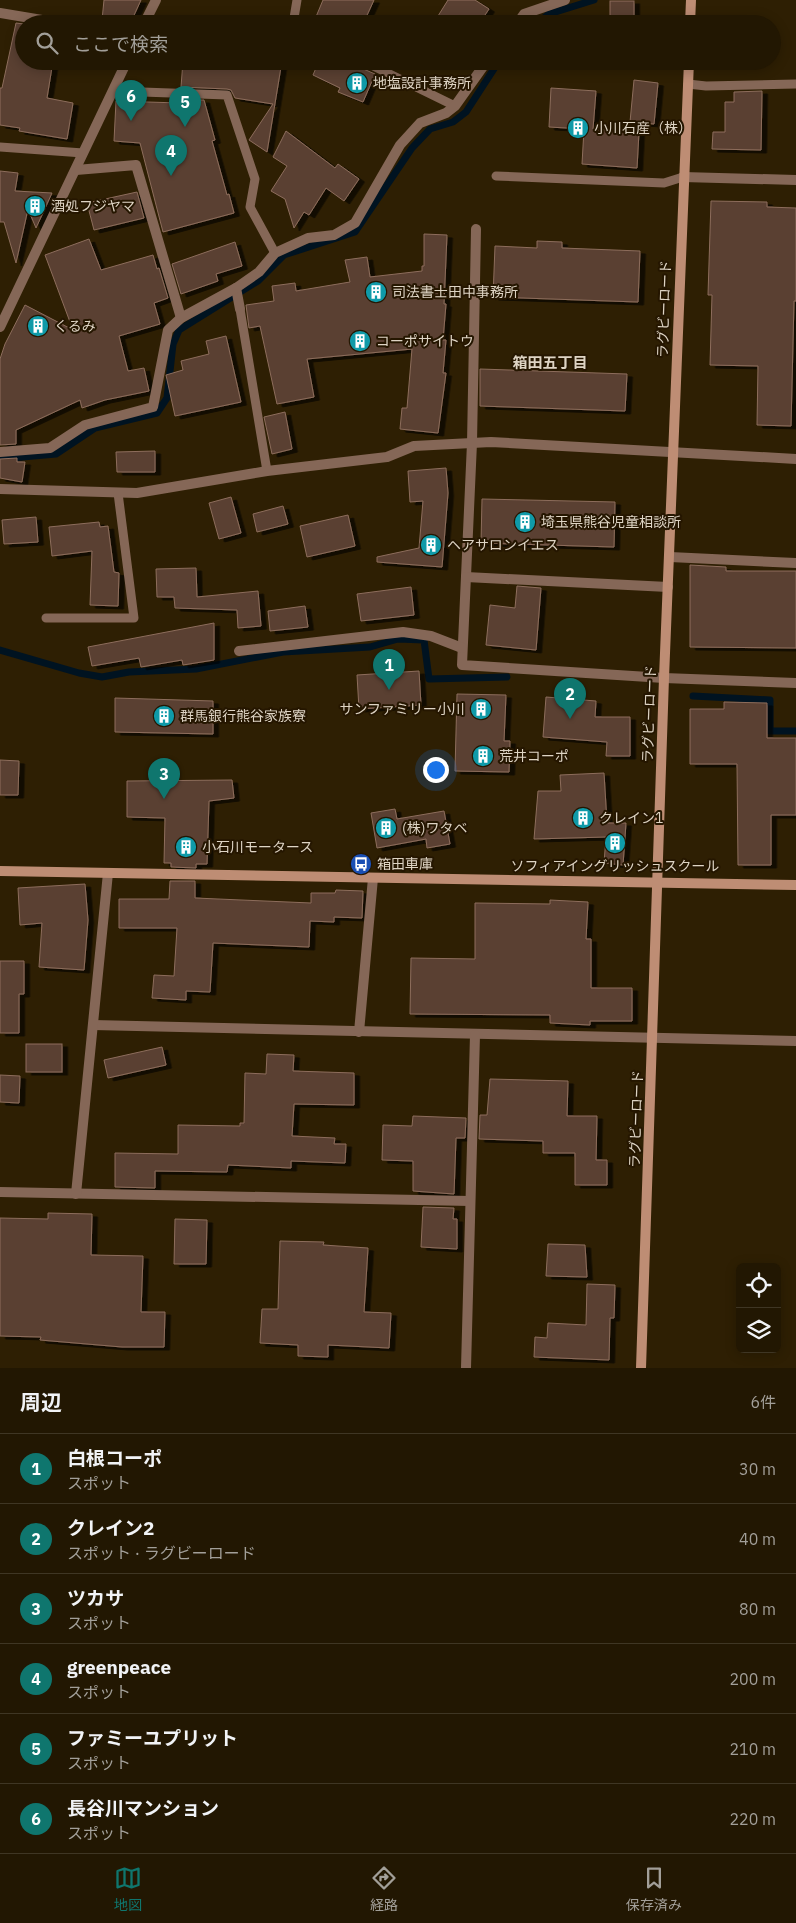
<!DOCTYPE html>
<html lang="ja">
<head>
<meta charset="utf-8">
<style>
	body { margin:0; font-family:"IBM Plex Sans","Noto Sans JP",sans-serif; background:#2e2411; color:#f1f3f6 }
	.controls { position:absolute; right:15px; bottom:15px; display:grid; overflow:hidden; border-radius:8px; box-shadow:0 2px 12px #0003 }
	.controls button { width:45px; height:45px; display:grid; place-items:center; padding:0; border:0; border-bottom:1px solid #3f3624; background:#221702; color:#f1f3f6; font:25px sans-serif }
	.you { position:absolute; left:435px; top:769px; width:18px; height:18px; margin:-12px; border:4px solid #fff; border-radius:50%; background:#1a73e8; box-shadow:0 0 0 8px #1a73e833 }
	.badge { display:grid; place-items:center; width:32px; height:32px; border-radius:50%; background:#0f766e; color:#fff; font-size:16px; font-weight:700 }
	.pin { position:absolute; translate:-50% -41px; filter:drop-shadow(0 1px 2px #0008) }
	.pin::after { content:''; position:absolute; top:26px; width:18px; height:15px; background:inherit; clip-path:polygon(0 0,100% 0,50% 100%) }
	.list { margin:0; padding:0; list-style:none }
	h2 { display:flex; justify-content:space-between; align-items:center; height:65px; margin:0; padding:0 20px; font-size:21px }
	h2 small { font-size:16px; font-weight:400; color:#a29f99 }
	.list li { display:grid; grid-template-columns:32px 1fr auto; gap:15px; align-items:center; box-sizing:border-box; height:70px; padding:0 20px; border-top:1px solid #3f3624 }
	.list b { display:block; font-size:19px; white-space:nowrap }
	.list p { margin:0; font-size:16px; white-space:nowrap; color:#a29f99 }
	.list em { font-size:16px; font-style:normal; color:#a29f99 }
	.icon { flex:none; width:28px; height:28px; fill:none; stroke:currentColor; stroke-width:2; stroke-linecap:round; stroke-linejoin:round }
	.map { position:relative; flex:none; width:796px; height:1368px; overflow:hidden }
	.search { position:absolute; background:#221702; box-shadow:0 2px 12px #0003; left:15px; right:15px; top:15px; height:55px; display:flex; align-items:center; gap:12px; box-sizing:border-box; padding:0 18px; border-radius:28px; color:#a29f99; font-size:19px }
	.sheet { height:485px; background:#221702 }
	nav { display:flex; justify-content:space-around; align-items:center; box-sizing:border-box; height:70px; border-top:1px solid #3f3624; background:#221702; font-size:14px; color:#a29f99 }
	nav a { display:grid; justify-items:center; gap:2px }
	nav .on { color:#0f766e }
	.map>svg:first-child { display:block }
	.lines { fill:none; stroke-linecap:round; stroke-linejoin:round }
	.stream { stroke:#001321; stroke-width:7 }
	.building { fill:#5a4032; stroke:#8d6d5c; filter:url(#shadow) }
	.lane { stroke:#856757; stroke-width:9 }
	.street { stroke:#856757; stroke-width:10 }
	.secondary { stroke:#be8d74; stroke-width:10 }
	.labels { text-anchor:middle; stroke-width:4; stroke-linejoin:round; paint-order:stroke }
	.poi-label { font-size:14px; fill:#ded4c4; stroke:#251600; text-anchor:start }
	.street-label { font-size:14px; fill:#ded4c4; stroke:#251600 }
	.neighbourhood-label { font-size:15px; font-weight:bold; fill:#ded4c4; stroke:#251600 }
</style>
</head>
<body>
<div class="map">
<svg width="796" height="1368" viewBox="0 0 796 1368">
	<defs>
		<filter id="shadow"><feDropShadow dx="5.5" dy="3" stdDeviation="0" flood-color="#0009"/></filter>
	</defs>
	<rect width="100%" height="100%" fill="#2e1f03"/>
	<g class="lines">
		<g class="stream">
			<polyline points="536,24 549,14 594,0"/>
			<polyline points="0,459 56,454 95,428 157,413 167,398 173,344 179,330 258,281 284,255 355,232 412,148 430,129 453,122 466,112 499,61"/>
			<polyline points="0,650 79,673 102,677 129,672 196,669 283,652 370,647 398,639 424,640 429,679 507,677"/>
			<polyline points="693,696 770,700 770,731 796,731"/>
		</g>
	</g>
	<g class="building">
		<polygon points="104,0 141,0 130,24 102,20"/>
		<polygon points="323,0 374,0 363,24 313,24"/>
		<polygon points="448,0 475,0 489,9 479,24 433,24"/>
		<rect x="610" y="1" width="24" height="23"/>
		<polygon points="16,23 24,24 24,61 53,61 47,98 73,103 67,139 19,131 20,128 0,125 0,88 2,88"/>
		<polygon points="183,61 243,61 281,67 267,152 249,140 273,104 235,98 231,90 227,89 181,87"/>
		<polygon points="319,61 345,61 375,74 363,102 338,92 340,88 313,75"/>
		<polygon points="634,80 658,83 654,124 630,122"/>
		<polygon points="551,88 596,91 593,129 639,132 637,168 582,164 584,129 549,127"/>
		<polygon points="762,91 761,150 712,149 713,132 725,132 725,102 734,102 734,92"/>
		<polygon points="180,100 204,100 215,140 212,141 227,195 229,194 234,213 163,232 140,143 114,141 116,101 179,103"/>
		<polygon points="286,131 335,168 338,164 359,179 344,201 326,188 309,215 304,212 294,228 285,199 271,191 287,166 273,157"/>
		<polygon points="0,171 18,173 15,191 52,193 36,228 28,209 16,263 4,222 0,222"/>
		<polygon points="137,192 144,218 94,230 87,203"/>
		<polygon points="711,201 767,202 767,207 796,208 796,301 794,301 791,426 757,425 758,366 710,365 712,295 708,295"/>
		<polygon points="424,234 447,235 444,304 446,304 443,340 446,340 443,373 446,373 438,433 400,429 402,408 407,408 412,349 307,359 314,397 277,404 260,326 249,328 246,305 274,301 272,286 295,283 296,291 350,282 345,260 367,257 370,277 422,271 422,266 424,266"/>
		<polygon points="89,239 101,270 153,255 157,269 159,268 168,298 154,303 160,324 119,336 128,371 144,368 149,391 105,400 82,408 80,400 16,430 16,444 0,445 0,359 5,344 25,305 73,330 45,255"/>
		<polygon points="537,241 562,242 562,248 640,251 638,302 493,297 495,246 537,248"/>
		<polygon points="235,242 242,266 216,274 218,281 181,294 172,264"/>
		<polygon points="226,336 241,402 175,416 166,375 183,370 181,361 209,354 206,341"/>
		<polygon points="480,369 627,374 625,411 480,406"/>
		<polygon points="285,412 292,449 272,454 264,417"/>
		<polygon points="155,451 155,472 117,472 116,452"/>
		<polygon points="17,458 17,462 25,462 22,482 0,478 0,459"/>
		<polygon points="446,468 448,493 442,567 377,562 377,557 419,548 423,501 410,502 408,471"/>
		<polygon points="231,497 241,533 219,539 209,503"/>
		<polygon points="482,499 615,502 614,547 481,543"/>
		<polygon points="283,506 288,524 257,532 253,514"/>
		<polygon points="348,515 355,546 307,557 300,526"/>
		<polygon points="36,517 38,542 4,544 2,520"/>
		<polygon points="99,522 100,527 108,526 114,572 119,573 118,606 90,605 92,551 52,556 49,527"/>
		<polygon points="690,565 726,567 726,571 796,571 796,648 690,647"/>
		<polygon points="196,568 197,597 258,591 261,626 238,628 237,610 175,608 174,597 157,597 156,569"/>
		<polygon points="517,586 541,588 536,650 486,645 490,605 515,608"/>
		<polygon points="411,587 414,615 361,621 357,594"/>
		<polygon points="305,606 308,627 270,631 268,611"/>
		<polygon points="214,623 214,660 183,665 182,660 141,667 139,658 92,666 88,647"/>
		<polygon points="419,671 421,705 359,709 357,675"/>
		<polygon points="457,694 506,695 504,741 510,741 509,772 455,771"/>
		<polygon points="546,697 596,701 595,717 630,717 630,756 606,756 607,742 543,737"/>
		<polygon points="115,698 213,701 213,734 115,732"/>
		<polygon points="724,702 767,703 767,738 796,738 796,815 771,815 771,865 738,865 737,764 690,764 690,709 724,709"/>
		<polygon points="0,760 19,761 18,795 0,795"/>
		<polygon points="604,773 607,823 626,823 623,865 604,863 606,837 534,839 538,791 561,791 560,775"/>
		<polygon points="232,780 234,798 209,801 207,864 196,864 196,868 171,867 171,863 164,863 165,818 127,817 127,781"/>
		<polygon points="395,809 397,819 444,811 450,844 427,848 426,839 377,848 371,813"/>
		<polygon points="170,881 195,881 195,898 311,903 311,893 335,893 336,890 363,891 362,918 334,917 334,922 310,921 309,947 213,943 210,992 186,991 186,1000 152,998 154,975 174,976 177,928 119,928 119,899 169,899"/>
		<polygon points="85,884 88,920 84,970 39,967 42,923 20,925 18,888"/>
		<polygon points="550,900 588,902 586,939 591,939 591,988 632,988 632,1021 590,1021 590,1025 550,1023 550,1015 410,1014 411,958 475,959 475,903 550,904"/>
		<polygon points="0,961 24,961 24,994 19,994 19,1033 0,1033"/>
		<rect x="26" y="1044" width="36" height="28"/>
		<polygon points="162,1047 166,1065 108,1078 104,1060"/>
		<polygon points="267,1054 294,1055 293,1071 354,1073 354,1105 294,1104 292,1136 335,1138 334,1144 346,1144 345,1163 291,1161 291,1168 228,1165 227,1172 155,1171 155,1188 115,1187 115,1153 178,1154 178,1125 240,1126 240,1123 244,1123 245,1073 266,1074"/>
		<polygon points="0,1075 20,1076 19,1103 0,1102"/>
		<polygon points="490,1079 568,1081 567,1116 597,1116 596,1160 607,1160 607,1185 575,1185 575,1153 543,1153 543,1141 479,1139 480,1115 487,1115"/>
		<polygon points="413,1116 466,1118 465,1138 456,1138 454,1194 413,1191 413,1161 382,1160 383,1125 412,1126"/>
		<polygon points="423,1207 454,1208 453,1219 457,1219 457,1249 421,1247"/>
		<polygon points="48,1213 92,1214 91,1255 143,1256 141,1312 165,1312 164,1347 122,1347 40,1340 41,1337 0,1336 0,1218 48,1219"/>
		<polygon points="175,1219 207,1220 206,1264 174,1264"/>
		<polygon points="280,1241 324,1242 323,1245 368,1248 364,1312 391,1313 389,1348 328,1345 328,1357 298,1356 298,1345 260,1343 262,1309 278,1309"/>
		<polygon points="548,1244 585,1245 587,1277 546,1276"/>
		<polygon points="587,1284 615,1285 614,1318 610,1318 609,1360 534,1357 535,1337 547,1338 548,1323 586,1325"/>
	</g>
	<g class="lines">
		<g class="lane">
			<polyline points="293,24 297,0"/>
			<polyline points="363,61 455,106"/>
			<polyline points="688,84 706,86 796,84"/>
			<polyline points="114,91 227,95 255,179 250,207 275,253"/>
			<polyline points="0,147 83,153"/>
			<polyline points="496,176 664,183 683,177"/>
			<polyline points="240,309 267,471"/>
			<polyline points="46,618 134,618 118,493"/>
		</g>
		<g class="street">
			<polyline points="0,13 66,24"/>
			<polyline points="144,24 156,0"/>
			<polyline points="517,24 524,14 565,0"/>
			<polyline points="76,170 136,165 181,318"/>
			<polyline points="683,177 796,180"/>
			<polyline points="476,229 472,443 462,665 664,678 796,683"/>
			<polyline points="236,288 240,309"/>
			<polyline points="0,327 127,61"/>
			<polyline points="0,452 50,448 85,425 153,407 168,330 181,318 236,288 259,272 275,253 308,238 334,235 355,223 400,145 420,123 446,113 455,106 487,61"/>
			<polyline points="0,489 137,493 267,471 387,457 414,446 491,442 796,459"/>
			<polyline points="670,557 796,563"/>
			<polyline points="466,577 668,587"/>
			<polyline points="239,651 403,632 431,636 462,648"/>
			<polyline points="93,1025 796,1041"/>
			<polyline points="359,1032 373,878"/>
			<polyline points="0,1192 470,1201"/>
			<polyline points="76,1194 108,873"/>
			<polyline points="466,1368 475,1035"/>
		</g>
		<g class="secondary">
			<polyline points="690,24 691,0"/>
			<polyline points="0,871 796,885"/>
			<polyline points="641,1368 664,678 689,61"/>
		</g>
	</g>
	<defs>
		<g id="building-disc" transform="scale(1.125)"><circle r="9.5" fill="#0f9aa8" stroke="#251600"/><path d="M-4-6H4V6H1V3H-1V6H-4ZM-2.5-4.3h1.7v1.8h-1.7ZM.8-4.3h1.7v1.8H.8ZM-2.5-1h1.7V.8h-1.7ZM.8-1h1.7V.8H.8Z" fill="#fff"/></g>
		<g id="bus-disc" transform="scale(1.125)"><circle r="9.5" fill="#1a4fb4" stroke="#251600"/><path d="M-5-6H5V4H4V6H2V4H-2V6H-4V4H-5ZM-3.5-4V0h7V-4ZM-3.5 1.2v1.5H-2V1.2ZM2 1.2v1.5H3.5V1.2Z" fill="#fff"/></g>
	</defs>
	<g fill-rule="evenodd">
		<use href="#building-disc" x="357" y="83"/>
		<use href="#building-disc" x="578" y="128"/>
		<use href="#building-disc" x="35" y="206"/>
		<use href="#building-disc" x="376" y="292"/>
		<use href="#building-disc" x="38" y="326"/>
		<use href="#building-disc" x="360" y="341"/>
		<use href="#building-disc" x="525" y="522"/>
		<use href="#building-disc" x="431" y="545"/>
		<use href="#building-disc" x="481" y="709"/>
		<use href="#building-disc" x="164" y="716"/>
		<use href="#building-disc" x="483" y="756"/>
		<use href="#building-disc" x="583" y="818"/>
		<use href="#building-disc" x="386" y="828"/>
		<use href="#building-disc" x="615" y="843"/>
		<use href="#building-disc" x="186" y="847"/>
		<use href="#bus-disc" x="361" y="864"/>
	</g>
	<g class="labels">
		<g class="poi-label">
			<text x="373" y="88">地塩設計事務所</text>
			<text x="594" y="133">小川石産（株）</text>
			<text x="51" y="211">酒処フジヤマ</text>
			<text x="392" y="297">司法書士田中事務所</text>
			<text x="54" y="331">くるみ</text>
			<text x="376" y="346">コーポサイトウ</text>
			<text x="541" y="527">埼玉県熊谷児童相談所</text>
			<text x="447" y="550">ヘアサロンイエス</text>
			<text x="465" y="714" text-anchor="end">サンファミリー小川</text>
			<text x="180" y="721">群馬銀行熊谷家族寮</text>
			<text x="499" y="761">荒井コーポ</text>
			<text x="599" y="823">クレイン1</text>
			<text x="402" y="833">(株)ワタベ</text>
			<text x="202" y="852">小石川モータース</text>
			<text x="377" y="869">箱田車庫</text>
			<text x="615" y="871" text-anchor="middle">ソフィアイングリッシュスクール</text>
		</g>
		<g class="street-label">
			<text transform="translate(664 309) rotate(-88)" y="5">ラグビーロード</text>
			<text transform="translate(649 714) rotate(-88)" y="5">ラグビーロード</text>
			<text transform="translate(636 1119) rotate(-88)" y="5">ラグビーロード</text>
		</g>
		<g class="neighbourhood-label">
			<text x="550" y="368">箱田五丁目</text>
		</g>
	</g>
</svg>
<div class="controls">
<button><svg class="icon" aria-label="locate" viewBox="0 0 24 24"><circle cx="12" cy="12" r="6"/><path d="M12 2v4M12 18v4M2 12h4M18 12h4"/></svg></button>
<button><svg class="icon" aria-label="layers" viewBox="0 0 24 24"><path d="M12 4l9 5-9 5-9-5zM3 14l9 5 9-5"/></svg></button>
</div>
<div class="you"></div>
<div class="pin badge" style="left:389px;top:690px">1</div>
<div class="pin badge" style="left:570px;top:719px">2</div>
<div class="pin badge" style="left:164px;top:799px">3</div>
<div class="pin badge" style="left:171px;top:176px">4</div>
<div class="pin badge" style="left:185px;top:127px">5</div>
<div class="pin badge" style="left:131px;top:121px">6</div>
<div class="search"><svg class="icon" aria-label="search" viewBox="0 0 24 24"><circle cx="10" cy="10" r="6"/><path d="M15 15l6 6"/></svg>ここで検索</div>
</div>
<section class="sheet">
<h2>周辺<small>6件</small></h2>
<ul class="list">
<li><span class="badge">1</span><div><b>白根コーポ</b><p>スポット</p></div><em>30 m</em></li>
<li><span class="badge">2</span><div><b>クレイン2</b><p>スポット · ラグビーロード</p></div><em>40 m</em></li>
<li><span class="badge">3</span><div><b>ツカサ</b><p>スポット</p></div><em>80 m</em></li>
<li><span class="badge">4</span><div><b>greenpeace</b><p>スポット</p></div><em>200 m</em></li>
<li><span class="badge">5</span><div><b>ファミーユプリット</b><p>スポット</p></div><em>210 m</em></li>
<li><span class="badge">6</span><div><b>長谷川マンション</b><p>スポット</p></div><em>220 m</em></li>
</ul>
</section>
<nav>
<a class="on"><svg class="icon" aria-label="map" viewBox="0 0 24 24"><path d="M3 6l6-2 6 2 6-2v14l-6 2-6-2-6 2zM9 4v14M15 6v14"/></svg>地図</a>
<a><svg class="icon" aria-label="directions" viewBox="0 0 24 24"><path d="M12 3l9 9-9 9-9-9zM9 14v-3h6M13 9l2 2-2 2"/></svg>経路</a>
<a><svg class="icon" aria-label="saved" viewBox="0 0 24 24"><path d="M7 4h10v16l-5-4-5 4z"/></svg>保存済み</a>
</nav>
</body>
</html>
